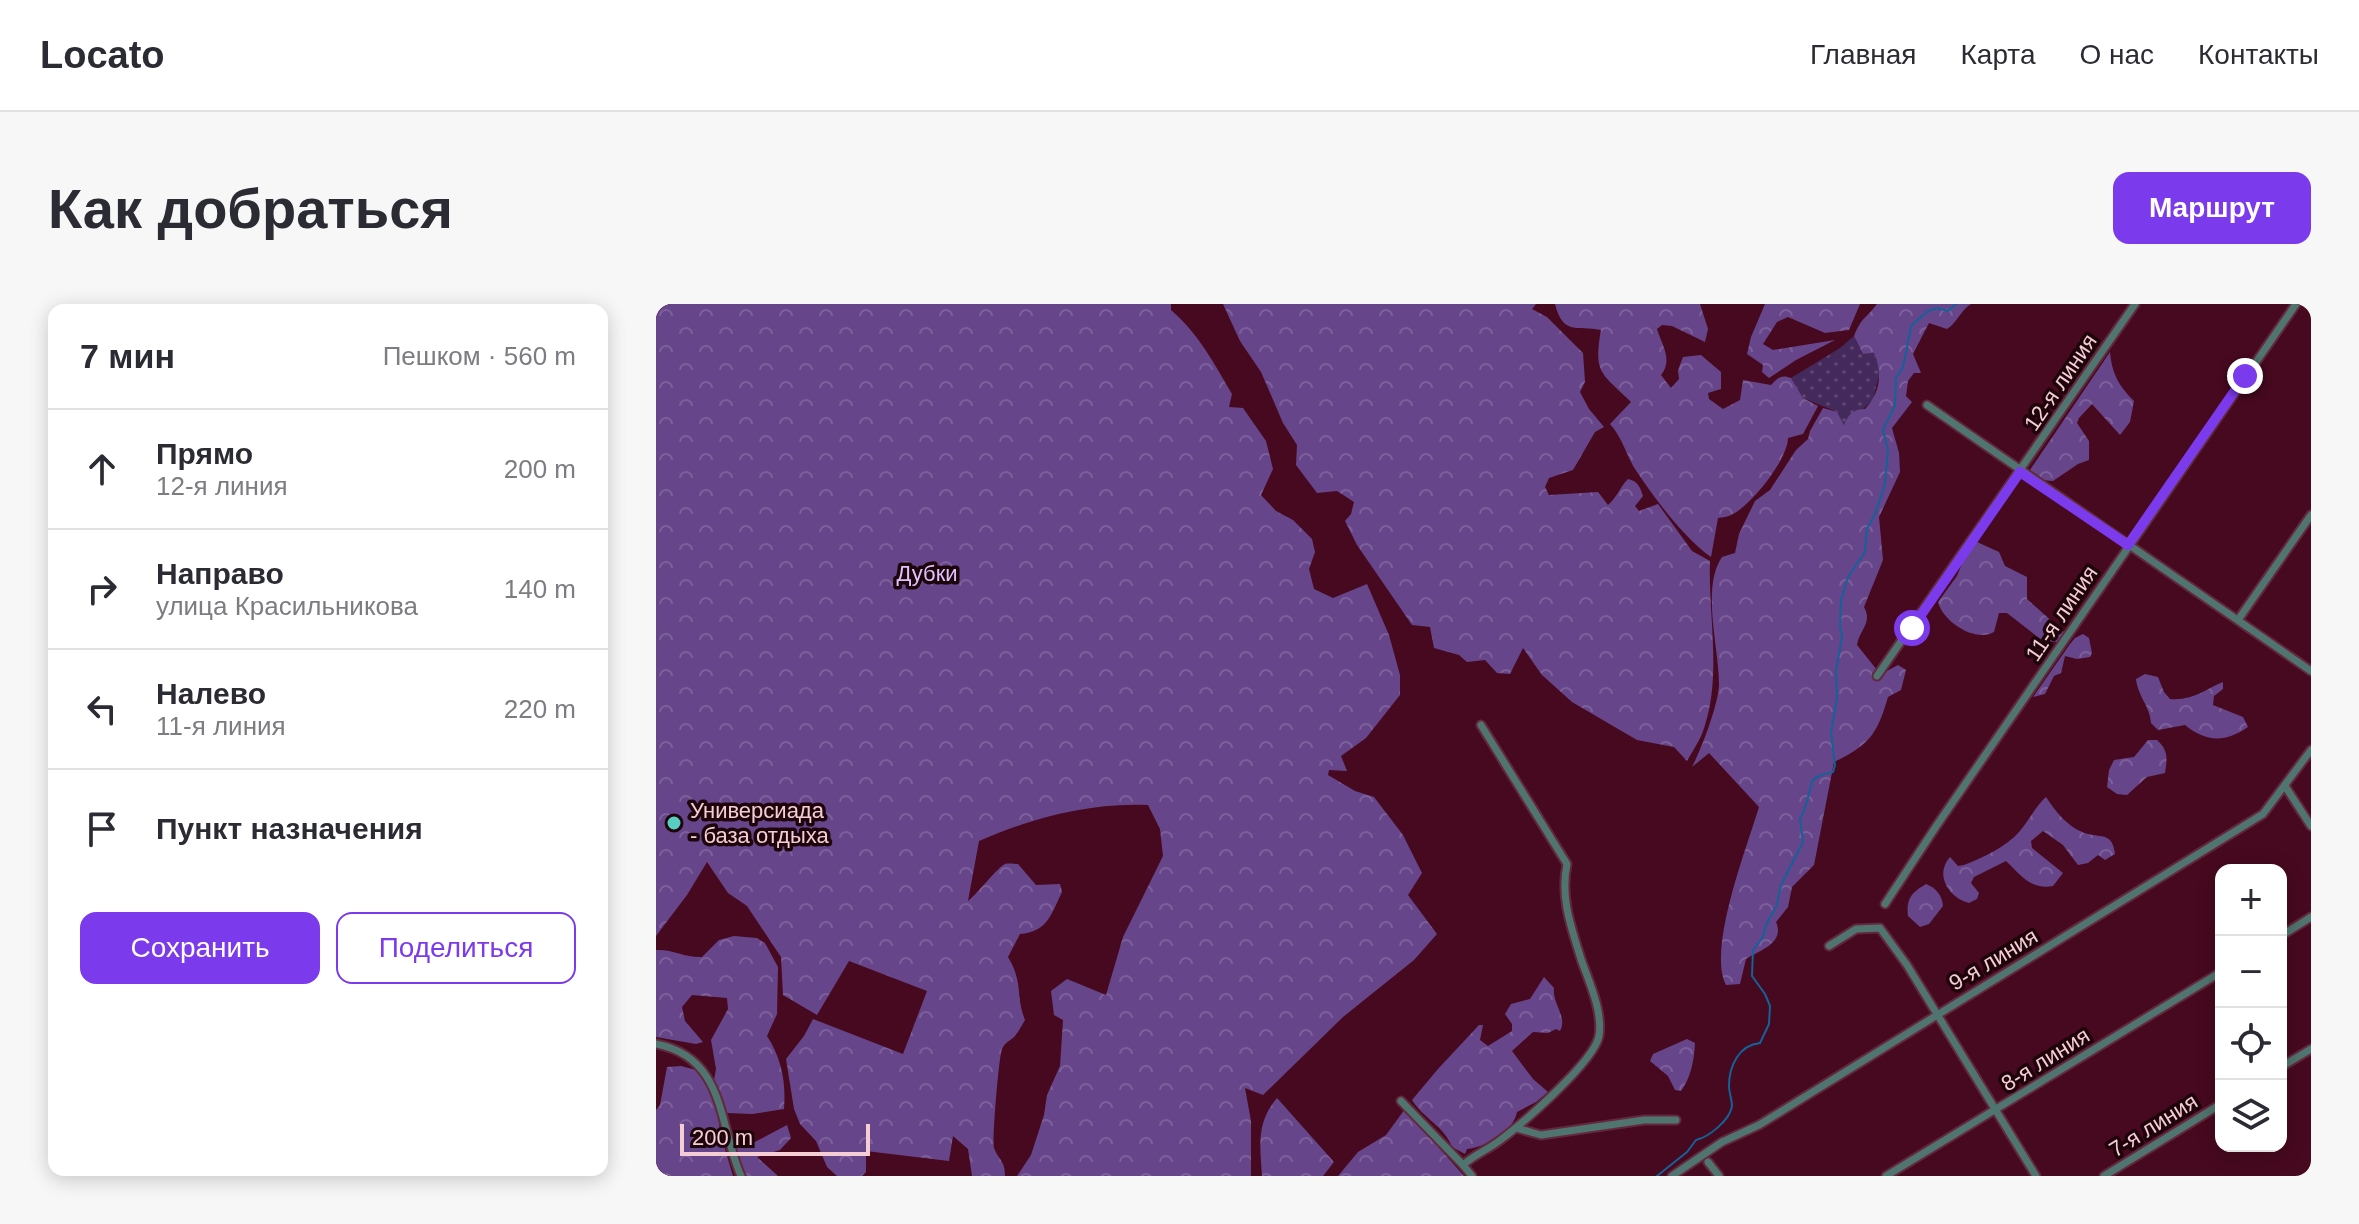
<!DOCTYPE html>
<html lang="ru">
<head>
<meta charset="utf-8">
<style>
	body { margin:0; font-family:Helvetica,sans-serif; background:#f7f7f7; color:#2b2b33 }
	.controls { position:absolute; right:24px; bottom:24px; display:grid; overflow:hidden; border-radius:16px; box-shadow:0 4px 20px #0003 }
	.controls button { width:72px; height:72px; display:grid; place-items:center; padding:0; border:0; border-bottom:2px solid #e1e1e2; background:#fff; color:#2b2b33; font:40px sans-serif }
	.scale { position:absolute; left:24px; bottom:20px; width:190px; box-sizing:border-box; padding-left:8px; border:4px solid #f5cdd4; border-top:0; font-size:22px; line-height:28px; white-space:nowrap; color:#f5cdd4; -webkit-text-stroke:6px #1e050b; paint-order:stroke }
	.stop { position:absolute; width:24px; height:24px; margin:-18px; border:6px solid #7c3aed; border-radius:50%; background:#fff }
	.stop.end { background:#7c3aed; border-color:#fff; box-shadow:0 2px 8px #0008 }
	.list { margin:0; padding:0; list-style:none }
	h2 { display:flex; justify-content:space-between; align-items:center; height:104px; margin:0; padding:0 32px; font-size:34px }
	h2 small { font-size:26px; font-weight:400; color:#7c7c81 }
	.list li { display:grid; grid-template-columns:52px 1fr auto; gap:24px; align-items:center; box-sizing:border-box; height:120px; padding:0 32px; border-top:2px solid #e1e1e2 }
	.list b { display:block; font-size:30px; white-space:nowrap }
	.list p { margin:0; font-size:26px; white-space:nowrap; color:#7c7c81 }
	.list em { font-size:26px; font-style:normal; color:#7c7c81 }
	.actions { display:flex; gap:16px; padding:24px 32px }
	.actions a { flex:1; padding:18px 0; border:2px solid #7c3aed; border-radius:16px; text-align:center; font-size:28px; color:#7c3aed }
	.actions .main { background:#7c3aed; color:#fff }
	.icon { flex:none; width:44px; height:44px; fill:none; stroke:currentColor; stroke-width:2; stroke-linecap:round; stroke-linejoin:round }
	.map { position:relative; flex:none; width:1655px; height:872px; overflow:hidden; border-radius:16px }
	header { display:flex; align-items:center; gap:48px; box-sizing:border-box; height:112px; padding:0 40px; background:#fff; border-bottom:2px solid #e1e1e2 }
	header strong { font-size:38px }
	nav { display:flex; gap:44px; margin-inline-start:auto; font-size:28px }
	.intro { display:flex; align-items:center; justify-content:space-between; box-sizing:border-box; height:192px; padding:0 48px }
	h1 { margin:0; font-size:56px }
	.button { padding:20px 36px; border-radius:16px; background:#7c3aed; color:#fff; font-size:28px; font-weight:700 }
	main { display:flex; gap:48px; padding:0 48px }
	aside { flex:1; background:#fff; border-radius:16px; box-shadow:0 4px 20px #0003 }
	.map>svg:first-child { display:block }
	.grass { fill:url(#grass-dots) }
	.forest { fill:url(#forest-crowns) }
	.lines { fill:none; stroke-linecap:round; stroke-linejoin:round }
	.stream { stroke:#136299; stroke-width:2 }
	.minor-casing { stroke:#63283c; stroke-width:11 }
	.minor { stroke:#50746f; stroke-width:7 }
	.route { stroke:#7c3aed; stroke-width:10 }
	.poi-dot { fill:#57cec1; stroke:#1e050b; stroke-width:3 }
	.labels { text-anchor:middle; stroke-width:7; stroke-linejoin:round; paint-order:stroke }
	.street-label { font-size:22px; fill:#f5cdd4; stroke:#1e050b }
	.park-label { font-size:22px; fill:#dec3fe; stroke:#1e050b }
	.poi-label { font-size:22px; fill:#f5cdd4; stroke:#1e050b; text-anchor:start }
</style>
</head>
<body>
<header>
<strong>Locato</strong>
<nav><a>Главная</a><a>Карта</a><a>О нас</a><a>Контакты</a></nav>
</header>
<div class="intro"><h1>Как добраться</h1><a class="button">Маршрут</a></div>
<main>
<aside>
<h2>7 мин<small>Пешком · 560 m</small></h2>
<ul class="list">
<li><svg class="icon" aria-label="ahead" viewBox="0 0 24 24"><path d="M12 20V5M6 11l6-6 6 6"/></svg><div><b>Прямо</b><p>12-я линия</p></div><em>200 m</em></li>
<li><svg class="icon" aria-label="right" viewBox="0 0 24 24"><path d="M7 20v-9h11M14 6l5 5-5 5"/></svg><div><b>Направо</b><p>улица Красильникова</p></div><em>140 m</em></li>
<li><svg class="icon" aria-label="left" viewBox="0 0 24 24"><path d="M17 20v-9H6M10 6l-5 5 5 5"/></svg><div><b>Налево</b><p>11-я линия</p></div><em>220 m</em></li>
<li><svg class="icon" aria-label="arrive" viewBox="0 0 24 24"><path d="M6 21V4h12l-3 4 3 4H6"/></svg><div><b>Пункт назначения</b></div></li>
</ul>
<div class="actions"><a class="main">Сохранить</a><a>Поделиться</a></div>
</aside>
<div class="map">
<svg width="1655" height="872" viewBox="0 0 1655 872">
	<defs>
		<pattern id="grass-dots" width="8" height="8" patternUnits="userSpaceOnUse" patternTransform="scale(2)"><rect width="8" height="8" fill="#43295c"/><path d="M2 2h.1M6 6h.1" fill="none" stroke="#5f4772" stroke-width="1.8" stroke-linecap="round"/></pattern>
		<pattern id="forest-crowns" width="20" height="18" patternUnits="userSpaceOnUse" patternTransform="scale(2)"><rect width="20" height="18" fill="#67458a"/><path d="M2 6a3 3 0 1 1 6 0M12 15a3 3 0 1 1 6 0" fill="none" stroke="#7d5f9a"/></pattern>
	</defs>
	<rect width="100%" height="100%" fill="#47091f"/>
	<path class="grass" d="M1198 32 1207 50 1218 49C1229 75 1220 72 1218 95L1188 122 1181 108 1147 94 1135 74 1184 44Z"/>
	<g class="forest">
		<path d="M0 0H515V6C542 29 558 59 576 90L573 103 587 104 610 137 617 165 605 191 620 207 637 216 656 235 659 248 653 265 658 285 677 294 711 280 733 331 744 371V391L710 434 685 452 691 467 673 466 672 471 699 487 718 493 747 531 766 569 752 591 781 630 758 656 687 713 607 791 589 784 595 817V872H361L375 851 388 811 391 791 404 762 407 716 398 711 395 687 411 675 450 691 467 633 507 552 504 525 492 501C435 498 375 514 323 537L312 597C321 590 343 562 349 560 353 559 358 560 362 560L380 581 404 580 406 588C395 611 391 628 364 630L352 653C368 680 359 691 369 716 366 721 363 727 359 732 354 737 349 738 346 745 343 751 336 837 338 844 343 857 349 856 349 872H316L312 845 297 832 293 857 210 847V868L206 872H181L171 863 160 837 144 820 138 805 130 755 148 732 157 715 247 750 271 687 193 657 161 711 127 691 125 653 91 602 72 589 51 558 31 591 0 632Z"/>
		<path d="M567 0H880L876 5 891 13 927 49 929 78 924 88 933 105 948 123 939 128 917 166 893 174 889 183 893 191 942 188 952 201C962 192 964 183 972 175 982 177 984 183 987 192L979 202 983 207 1002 200 1036 247 1054 257C1052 314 1067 375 1046 430 1042 439 1036 448 1031 457L1018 443 981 436 916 398 886 371 867 344 854 370 841 369 829 356 811 358 803 351 778 344 774 323 756 321 701 241 689 217 695 210 698 198 681 187 661 189 640 161 641 141 627 119 605 68 584 37Z"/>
		<path d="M899 0H1044L1052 25 1049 38 1016 22 1006 21 1001 25C1006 41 1017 56 1005 71L1015 84 1023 75 1022 66 1027 53 1045 51 1065 68V85L1052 89 1053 95 1067 105 1084 96 1087 76 1115 81C1122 74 1125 70 1135 74L1147 94 1162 102 1147 130 1132 134C1132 155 1095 202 1075 211 1071 213 1067 213 1062 214L1055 253C1028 234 999 195 981 168 970 152 967 134 954 120L975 98C946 69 937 70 945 26 921 21 907 32 899 0Z"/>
		<polygon points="1109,0 1204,0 1193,26 1169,29 1132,13 1121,18 1107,40 1117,46 1179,36 1140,56 1113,74 1106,68 1107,61 1091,50 1095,33"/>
		<path d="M1221 0H1315C1304 7 1301 19 1291 25L1273 19 1257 50 1265 69H1258L1252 77 1250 92 1256 98 1236 124 1243 149 1244 168 1223 213 1227 256 1208 303C1217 319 1203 326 1201 341L1221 366 1229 368 1242 361 1250 366 1245 386 1232 393C1221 431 1213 441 1178 458L1158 561 1136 583 1132 603 1120 618C1129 639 1105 646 1090 655L1084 680 1070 681C1051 645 1091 543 1103 503L1053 449 1036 463C1045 446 1063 399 1063 380 1063 343 1045 284 1066 253L1079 249 1083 230 1099 197 1114 186 1140 146 1152 135 1154 127 1167 104 1181 108 1188 121C1192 111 1197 105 1209 105 1224 89 1227 70 1218 49L1207 50 1198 32C1206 12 1210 15 1221 0Z"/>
		<path d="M1454 48C1456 70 1463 82 1478 97L1474 118 1464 131 1436 100 1423 114 1421 119 1433 137V156L1422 160 1397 177 1385 176 1374 166Z"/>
		<path d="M1321 238 1343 248 1349 262 1371 273V295L1409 329 1403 338 1387 337 1351 309H1343L1338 328C1320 339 1287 318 1282 298L1301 272 1309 252Z"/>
		<polygon points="1427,330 1433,334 1436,349 1434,353 1421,355 1409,352 1405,369 1398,372 1389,390 1377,393 1414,340 1419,334"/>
		<path d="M1489 370 1502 373 1508 388 1514 395C1536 397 1548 386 1567 378V385L1558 392 1557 401 1587 413 1592 423C1570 438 1551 439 1529 421L1502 426 1495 419C1494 402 1482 393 1480 375Z"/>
		<path d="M1492 436H1501C1513 447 1511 455 1509 469L1491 473 1471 491 1461 490 1451 483 1453 466 1458 456 1478 453Z"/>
		<path d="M1390 493C1400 508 1413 525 1432 530 1438 532 1446 531 1451 534 1457 537 1458 544 1459 550L1449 556 1442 551 1432 559 1422 561 1407 541 1387 527 1375 537 1376 544 1407 569 1397 582C1374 586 1365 571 1350 557L1318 573 1315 579 1323 589 1321 595 1313 599C1293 594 1278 571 1294 553L1302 562 1308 561C1326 554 1350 543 1363 528 1373 517 1378 504 1390 493Z"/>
		<path d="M1270 580C1280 584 1286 591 1287 602L1273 620 1264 623 1252 612C1250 595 1255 589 1270 580Z"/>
		<path d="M78 632 101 634 109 639 122 663 121 710 111 732C126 755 130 779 128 805L96 810 71 809 58 776 60 765 55 736 72 705 71 694 36 691 26 703 29 717 47 738 40 740 0 733V646C16 645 30 654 46 653L63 636Z"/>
		<path d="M888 673 898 684C896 700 912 713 904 727L900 725 892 729 877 728 856 747 877 775 892 788 880 798 861 808C857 828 830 843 811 845L809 850 796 843C789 823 767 814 756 796L782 765 823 721H827L824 736 832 742 856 727V720L849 710 855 700 874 695Z"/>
		<path d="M1031 735 1039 739C1038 757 1035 773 1025 787L1019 786 1012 772 994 757 997 750Z"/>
		<polygon points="25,762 44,767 60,793 64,828 77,872 0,872 0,806 4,801 11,763"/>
		<path d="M621 794 678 858 667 872H606C604 841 600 819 621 794Z"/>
		<polygon points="749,805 808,872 682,872 702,848 730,831"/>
		<polygon points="131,821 135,834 124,846 101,853 122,872 87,872 77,841 79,837 95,840"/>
	</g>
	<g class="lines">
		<path class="stream" d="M1001 872 1031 848 1040 836C1053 833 1074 816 1076 802 1076 795 1073 789 1073 782 1073 762 1083 741 1104 739L1113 720 1114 702 1109 690 1096 672 1097 646 1107 633 1110 621 1121 601 1125 581 1147 538 1144 514C1152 504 1154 479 1157 476 1161 472 1172 469 1177 468L1179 461 1175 429 1181 394 1180 366 1186 333 1184 323 1185 296 1192 273 1209 248 1211 225 1219 210 1229 180 1232 146 1227 126 1239 101 1240 74 1247 63 1255 22 1272 7 1281 4 1292 7 1300 0"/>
		<g class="minor-casing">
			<g id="minor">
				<polyline points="1271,101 1655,367"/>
				<polyline points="1582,316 1655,211"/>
				<polyline points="1221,372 1479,0"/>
				<polyline points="1629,482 1655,522"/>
				<polyline points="1229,600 1281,521 1640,0"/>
				<polyline points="1625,632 1655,613"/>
				<polyline points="1173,642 1200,625 1224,624 1251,661 1380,872"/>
				<path d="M0 740C70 754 62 820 85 872"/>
				<polyline points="1625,763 1655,745"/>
				<polyline points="745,797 807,861"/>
				<polyline points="860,824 885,831 988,816 1020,816"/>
				<polyline points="1052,858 1063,872"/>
				<path d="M816 872 807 861C818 851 831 846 843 837 866 820 938 758 943 732 947 707 933 678 925 655 915 623 904 593 911 560L825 421"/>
				<polyline points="1016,872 1066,838 1103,821 1607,510 1655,446"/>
				<polyline points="1230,872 1565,668"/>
				<polyline points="1448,872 1565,800"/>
			</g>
		</g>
		<use href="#minor" class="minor"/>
	</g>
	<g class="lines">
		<polyline class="route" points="1256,324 1364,168 1472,241 1589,72"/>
	</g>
	<circle class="poi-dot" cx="18" cy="519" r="8"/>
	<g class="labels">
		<g class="street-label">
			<text transform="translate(1404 78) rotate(-56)" y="8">12-я линия</text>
			<text transform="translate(1405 309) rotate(-56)" y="8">11-я линия</text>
			<text transform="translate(1337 655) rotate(-31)" y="8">9-я линия</text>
			<text transform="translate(1389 755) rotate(-32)" y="8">8-я линия</text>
			<text transform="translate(1497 821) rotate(-32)" y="8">7-я линия</text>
		</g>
		<g class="park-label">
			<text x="271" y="277">Дубки</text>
		</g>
		<g class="poi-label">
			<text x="34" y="514">Универсиада<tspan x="34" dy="25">- база отдыха</tspan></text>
		</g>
	</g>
</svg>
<div class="controls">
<button>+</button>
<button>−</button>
<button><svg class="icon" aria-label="locate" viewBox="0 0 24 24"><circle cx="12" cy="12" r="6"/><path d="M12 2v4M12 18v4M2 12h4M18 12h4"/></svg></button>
<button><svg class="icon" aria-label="layers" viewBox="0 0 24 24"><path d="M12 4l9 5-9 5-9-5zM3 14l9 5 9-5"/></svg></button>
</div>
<div class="scale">200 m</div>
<div class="stop" style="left:1256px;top:324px"></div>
<div class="stop end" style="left:1589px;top:72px"></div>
</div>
</main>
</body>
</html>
